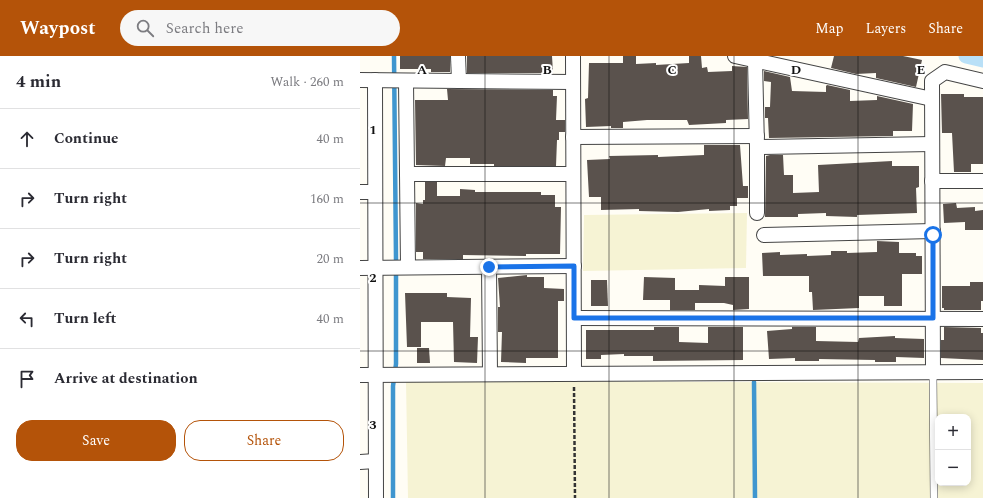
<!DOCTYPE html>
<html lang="en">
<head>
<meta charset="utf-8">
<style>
	body { margin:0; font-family:Spectral,serif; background:#f7f7f7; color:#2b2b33 }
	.controls { position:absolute; right:12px; bottom:12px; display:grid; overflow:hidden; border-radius:8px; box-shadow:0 2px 10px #0003 }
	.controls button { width:36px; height:36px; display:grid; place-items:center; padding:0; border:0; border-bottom:1px solid #e1e1e2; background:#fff; color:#2b2b33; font:20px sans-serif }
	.stop { position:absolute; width:12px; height:12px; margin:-9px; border:3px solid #1a73e8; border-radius:50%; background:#fff }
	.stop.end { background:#1a73e8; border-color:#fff; box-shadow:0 1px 4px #0008 }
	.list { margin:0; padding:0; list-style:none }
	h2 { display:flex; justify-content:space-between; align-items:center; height:52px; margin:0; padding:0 16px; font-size:17px }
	h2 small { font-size:13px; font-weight:400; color:#7c7c81 }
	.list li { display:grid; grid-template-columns:26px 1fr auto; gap:12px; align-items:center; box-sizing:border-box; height:60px; padding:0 16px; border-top:1px solid #e1e1e2 }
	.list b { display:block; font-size:15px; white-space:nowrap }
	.list em { font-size:13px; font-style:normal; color:#7c7c81 }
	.actions { display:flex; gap:8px; padding:12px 16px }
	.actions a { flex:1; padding:9px 0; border:1px solid #b45309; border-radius:16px; text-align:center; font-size:14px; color:#b45309 }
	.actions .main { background:#b45309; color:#fff }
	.icon { flex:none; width:22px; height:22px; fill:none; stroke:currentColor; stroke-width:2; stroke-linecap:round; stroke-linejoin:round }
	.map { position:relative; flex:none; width:623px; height:442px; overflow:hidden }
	header { display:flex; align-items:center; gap:24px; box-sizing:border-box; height:56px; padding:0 20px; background:#b45309; color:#fff }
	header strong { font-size:19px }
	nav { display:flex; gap:22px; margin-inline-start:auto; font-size:14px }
	.search { width:280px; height:36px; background:#f7f7f7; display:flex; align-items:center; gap:10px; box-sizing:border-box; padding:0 14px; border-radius:22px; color:#7c7c81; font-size:15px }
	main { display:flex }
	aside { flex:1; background:#fff }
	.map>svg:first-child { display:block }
	.farmland { fill:#f6f3d4; fill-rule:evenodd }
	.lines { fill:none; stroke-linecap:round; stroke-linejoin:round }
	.stream { stroke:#3f96cf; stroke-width:4.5 }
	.canal { stroke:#b9e0f7; stroke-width:15 }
	.building { fill:#5a524d }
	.lane-casing { stroke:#444; stroke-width:8 }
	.street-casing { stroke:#444; stroke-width:16 }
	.path { stroke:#333; stroke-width:2.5; stroke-dasharray:4 2; stroke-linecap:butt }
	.lane { stroke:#fff; stroke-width:7 }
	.street { stroke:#fff; stroke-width:14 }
	.route { stroke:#1a73e8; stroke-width:5 }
	.grid { fill:none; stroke:#111; stroke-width:1; stroke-opacity:0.55 }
	.grid-label { font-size:13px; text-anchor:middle; font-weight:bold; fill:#111; stroke:#fff; stroke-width:4; stroke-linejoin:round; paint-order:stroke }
</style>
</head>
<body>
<header>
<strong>Waypost</strong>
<div class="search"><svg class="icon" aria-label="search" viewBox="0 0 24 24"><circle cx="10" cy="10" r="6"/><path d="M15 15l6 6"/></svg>Search here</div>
<nav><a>Map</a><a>Layers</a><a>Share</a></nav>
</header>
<main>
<aside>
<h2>4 min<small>Walk · 260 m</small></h2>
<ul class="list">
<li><svg class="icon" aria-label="ahead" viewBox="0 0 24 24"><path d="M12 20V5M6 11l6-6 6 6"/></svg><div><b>Continue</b></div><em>40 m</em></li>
<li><svg class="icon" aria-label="right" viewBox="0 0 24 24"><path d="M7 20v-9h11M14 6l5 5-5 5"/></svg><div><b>Turn right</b></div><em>160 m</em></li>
<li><svg class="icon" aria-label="right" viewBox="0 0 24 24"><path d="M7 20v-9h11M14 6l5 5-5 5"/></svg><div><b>Turn right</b></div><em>20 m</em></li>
<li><svg class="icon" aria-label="left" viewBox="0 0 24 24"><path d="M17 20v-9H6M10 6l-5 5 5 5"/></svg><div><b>Turn left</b></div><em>40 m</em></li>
<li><svg class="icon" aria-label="arrive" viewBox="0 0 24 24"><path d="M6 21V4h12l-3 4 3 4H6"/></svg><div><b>Arrive at destination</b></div></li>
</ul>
<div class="actions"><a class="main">Save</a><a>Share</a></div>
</aside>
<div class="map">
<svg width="623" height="442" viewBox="0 0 623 442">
	<rect width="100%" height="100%" fill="#fffdf5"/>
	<g class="farmland">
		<polygon points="387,157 386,212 223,215 224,159"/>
		<path d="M46 325 623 327V442H48ZM578 361H608V427H578Z"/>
	</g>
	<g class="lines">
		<g class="stream">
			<polyline points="394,326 395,442"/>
			<polyline points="33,442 33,330 36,308 36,203 34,0"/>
		</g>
		<polyline class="canal" points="606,0 623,4"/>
	</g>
	<g class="building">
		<polygon points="40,0 90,0 90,16 71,16 71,13 40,13"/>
		<polygon points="107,0 192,0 193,17 107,17"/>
		<polygon points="263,0 276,0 276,8 296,7 296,9 329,7 329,0 341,0 342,12 347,11 348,16 372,15 372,10 387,11 388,63 366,64 366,67 329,69 327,64 287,64 263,66 263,72 251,72 251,70 226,71 225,43 228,42 229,7 263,7"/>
		<polygon points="474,0 543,0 562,4 556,31 516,22 516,17 496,18 471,12"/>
		<polygon points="404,15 430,21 432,35 466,36 466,30 467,29 490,34 490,45 517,44 517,40 553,48 552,75 533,75 533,80 409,82 408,62 405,62 405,51 410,51 411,26 404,25"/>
		<polygon points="87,33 193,34 193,40 197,40 196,64 205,64 205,76 199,76 199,84 197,84 196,110 134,110 134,108 110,108 110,102 86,102 85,110 56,109 55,44 88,44"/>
		<polygon points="581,38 604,38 604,41 623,41 623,108 611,108 611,116 594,116 592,77 582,77"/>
		<polygon points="344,89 380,89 383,130 388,130 388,142 377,142 377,150 370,150 370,154 349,155 349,153 318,156 279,155 279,153 241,154 241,141 229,141 227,104 250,103 249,100 298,99 298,101 344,99"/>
		<polygon points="410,99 423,99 424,119 433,119 433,137 459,136 458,109 532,105 532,110 559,110 559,131 556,132 557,157 497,159 497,161 466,160 466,157 438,158 438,161 405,161 406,100"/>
		<polygon points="65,126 77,126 77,140 100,140 100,133 115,134 115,136 181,136 181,139 195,139 195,151 201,151 200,198 166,198 166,200 103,199 103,203 63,203 63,196 56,196 56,147 63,148 63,144 65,144"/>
		<polygon points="596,147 597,152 615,151 615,155 623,154 623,174 605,174 605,166 584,167 583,148"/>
		<polygon points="517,185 539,186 539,197 556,197 556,200 562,200 562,218 542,218 542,250 524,250 524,240 499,240 499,252 453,254 452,236 449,236 449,220 403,220 402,197 420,196 420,199 447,198 447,200 471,199 471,195 487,195 487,197 517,196"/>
		<polygon points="167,219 167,221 184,221 184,232 204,233 204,245 198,245 198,302 166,302 166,307 141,306 142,276 138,276 138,251 140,251 138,222"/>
		<polygon points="284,221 315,222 315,234 339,234 339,229 365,230 365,221 389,221 389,253 373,254 373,249 364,247 335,247 335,254 310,254 310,244 283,244"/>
		<polygon points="231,224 247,224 248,250 231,250"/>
		<polygon points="610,226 623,226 623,245 621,245 621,254 584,254 584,252 582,252 582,230 610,230"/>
		<polygon points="45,237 87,237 87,241 111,242 110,281 118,281 117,307 94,306 93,266 61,266 61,291 47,291"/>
		<polygon points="294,271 319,271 319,286 348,287 348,271 383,271 383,304 293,305 293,300 264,300 264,298 241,299 241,303 226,303 226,274 294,274"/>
		<polygon points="432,271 456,271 456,285 498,286 499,282 535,280 535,282 564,283 564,302 536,301 536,306 515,306 515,304 459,303 459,305 435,305 435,302 409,303 407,275 432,273"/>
		<polygon points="584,271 621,272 621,277 623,277 623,304 581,302 581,284 584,284"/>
		<polygon points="57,292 69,292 70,307 57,307"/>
	</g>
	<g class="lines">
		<g class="lane-casing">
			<polyline id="lane" points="573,316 574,442"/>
		</g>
		<g class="street-casing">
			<g id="street">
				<polyline points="98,0 99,25"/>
				<polyline points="213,0 214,318"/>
				<polyline points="375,0 572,43"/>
				<polyline points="395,4 397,91 572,88"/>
				<polyline points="0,24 213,26"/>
				<polyline points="15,24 16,442"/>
				<polyline points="46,25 48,211"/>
				<polyline points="213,81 397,80"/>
				<polyline points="397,91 397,157"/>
				<polyline points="47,118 213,118"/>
				<polyline points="572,125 623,125"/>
				<polyline points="0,136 15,136"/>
				<polyline points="404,179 573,175"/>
				<polyline points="129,211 130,318"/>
				<polyline points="0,212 214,210"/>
				<polyline points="214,262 623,263"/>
				<polyline points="573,316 572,25 585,16 623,25"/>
				<polyline points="0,319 623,316"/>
				<polyline points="0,406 15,405"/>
			</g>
		</g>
		<polyline class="path" points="214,331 215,442"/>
		<use href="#lane" class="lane"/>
		<use href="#street" class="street"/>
	</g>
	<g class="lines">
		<polyline class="route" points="129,211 214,210 214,262 573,262 573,179"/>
	</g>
	<path class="grid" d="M125 0V442M249 0V442M374 0V442M498 0V442M0 147H623M0 295H623"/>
	<g class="grid-label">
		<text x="62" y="18">A</text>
		<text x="187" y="18">B</text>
		<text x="312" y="18">C</text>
		<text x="436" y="18">D</text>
		<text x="561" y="18">E</text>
		<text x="13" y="78">1</text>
		<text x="13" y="226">2</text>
		<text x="13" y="373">3</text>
	</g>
</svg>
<div class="controls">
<button>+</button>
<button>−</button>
</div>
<div class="stop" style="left:573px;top:179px"></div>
<div class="stop end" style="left:129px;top:211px"></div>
</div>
</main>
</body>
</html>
